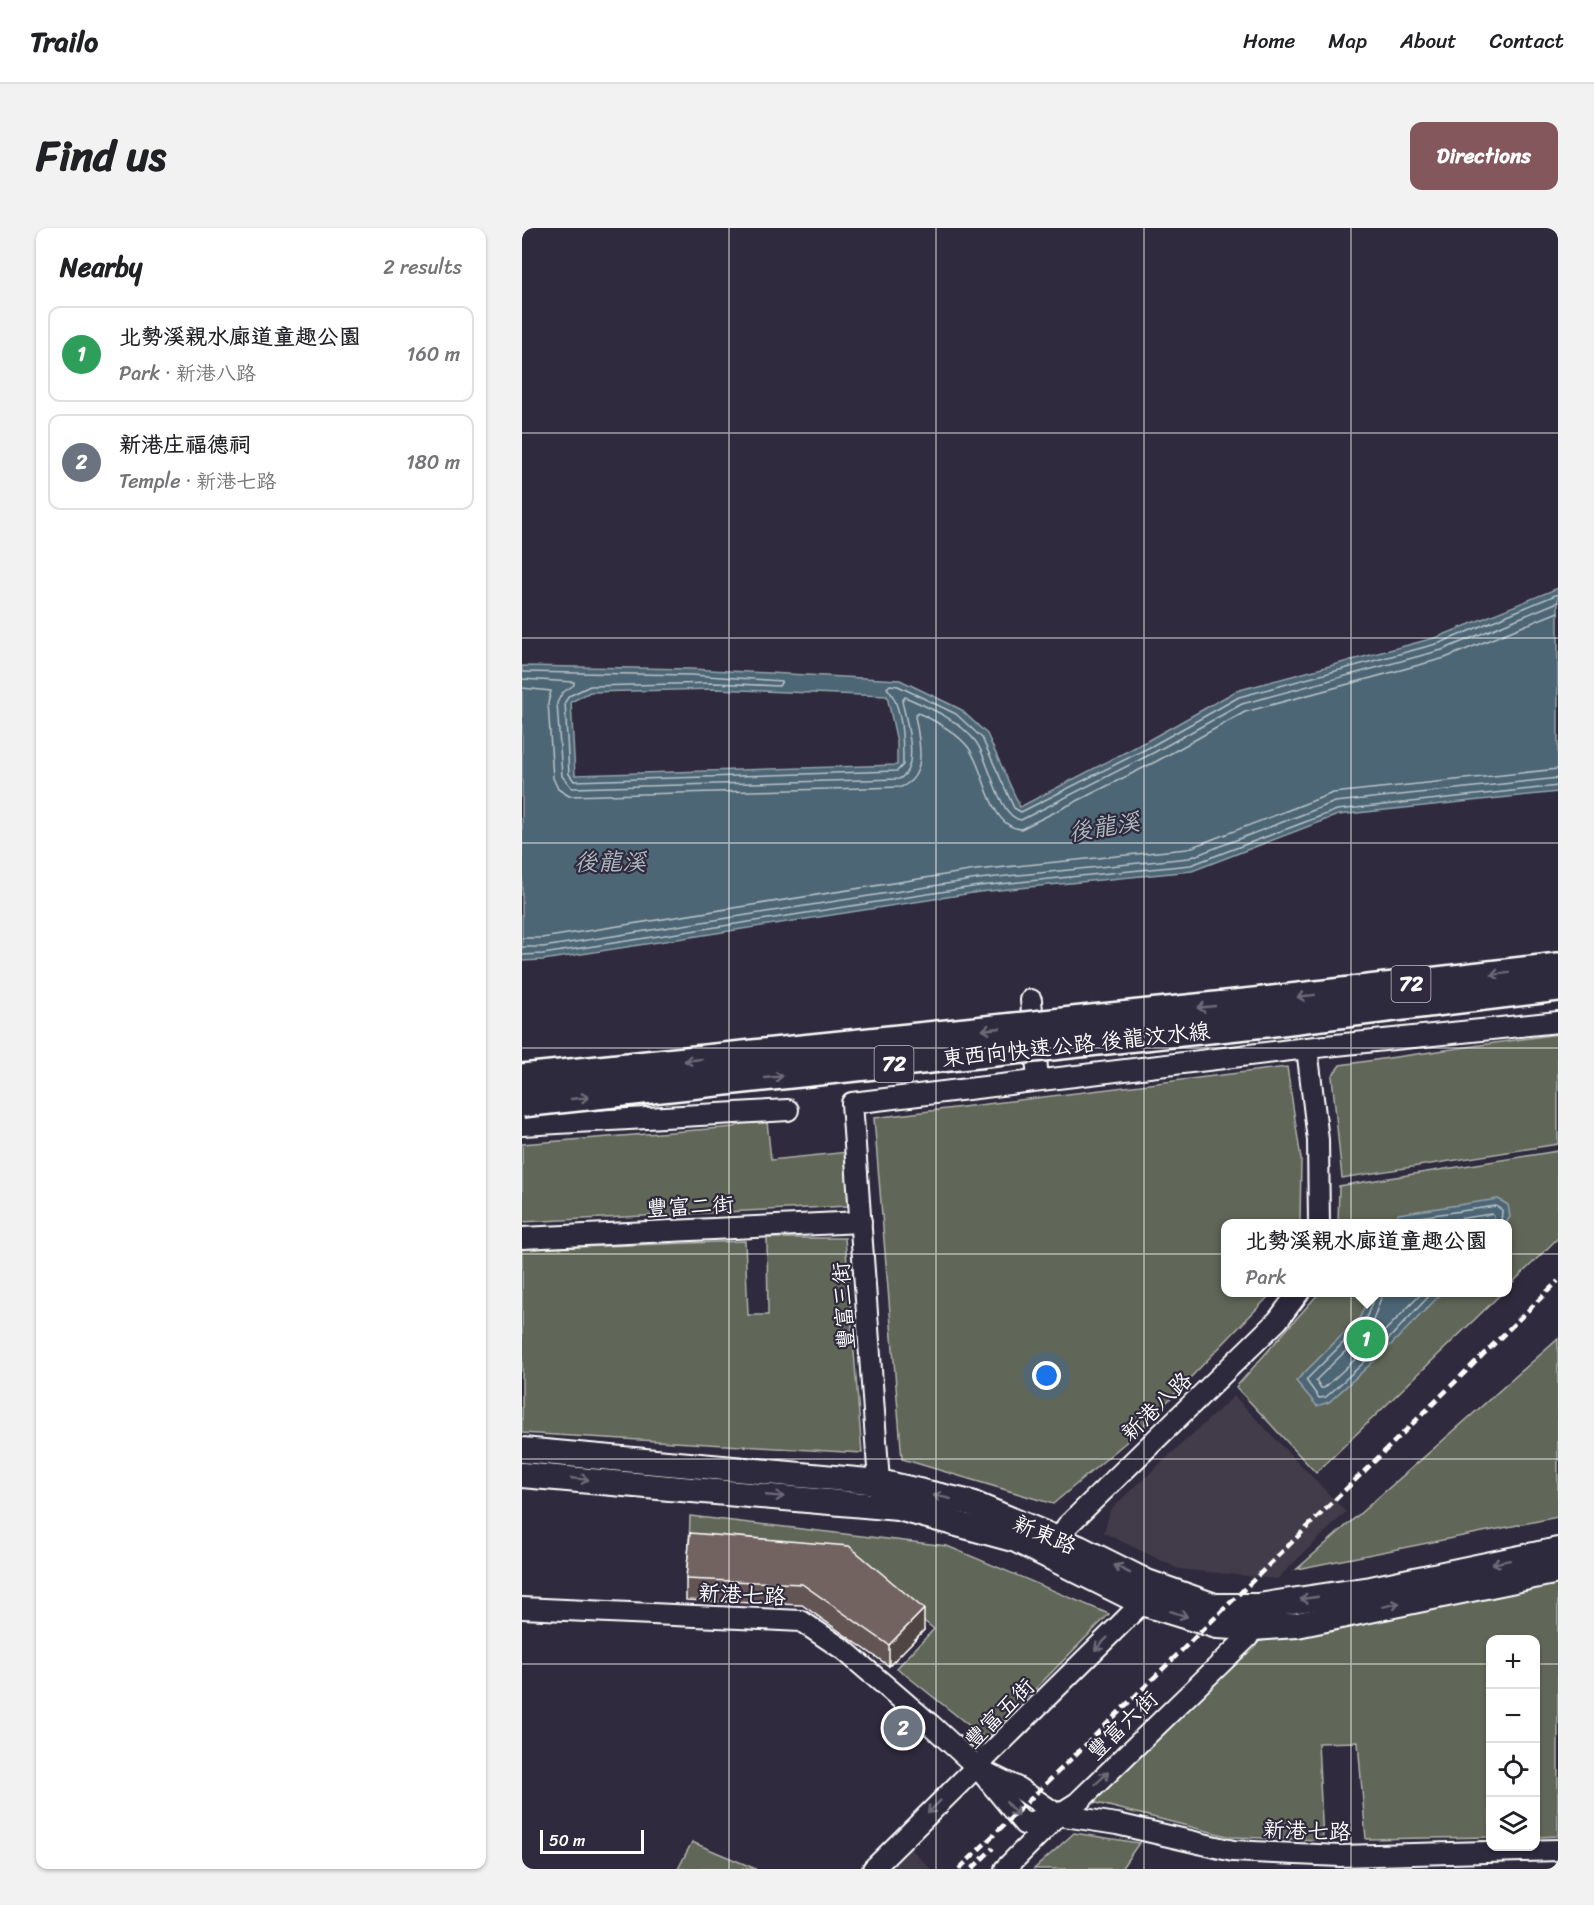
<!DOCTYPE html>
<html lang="en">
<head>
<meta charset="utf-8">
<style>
	body { margin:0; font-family:Sriracha,"LXGW WenKai TC",sans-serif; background:#f2f2f2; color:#202124 }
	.controls { position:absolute; right:18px; bottom:18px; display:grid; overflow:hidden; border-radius:12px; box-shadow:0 2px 4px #0004 }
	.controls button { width:54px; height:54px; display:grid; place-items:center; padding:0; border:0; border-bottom:2px solid #e0e0e0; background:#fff; color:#202124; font:30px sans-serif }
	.scale { position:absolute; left:18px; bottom:15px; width:104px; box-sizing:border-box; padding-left:6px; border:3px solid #fff; border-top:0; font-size:16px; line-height:21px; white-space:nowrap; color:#fff; -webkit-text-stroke:4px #2f2a3d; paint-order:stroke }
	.you { position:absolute; left:525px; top:1148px; width:21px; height:21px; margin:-15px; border:4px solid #fff; border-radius:50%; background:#1a73e8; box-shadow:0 0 0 9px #1a73e833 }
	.badge { display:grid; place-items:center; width:39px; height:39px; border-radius:50%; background:#84575d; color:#fff; font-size:20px; font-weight:700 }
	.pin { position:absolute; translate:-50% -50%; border:3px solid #fff; box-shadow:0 2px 6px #0006 }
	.popup { position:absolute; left:699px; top:991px; width:291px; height:78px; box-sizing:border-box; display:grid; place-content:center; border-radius:12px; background:#fff; filter:drop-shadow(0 2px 4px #0005); font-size:20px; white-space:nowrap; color:#757577 }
	.popup b { font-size:22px; color:#202124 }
	.popup::after { content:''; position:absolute; left:50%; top:100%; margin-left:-12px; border:12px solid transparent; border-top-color:#fff }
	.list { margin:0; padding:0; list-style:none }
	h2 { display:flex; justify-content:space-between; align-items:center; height:78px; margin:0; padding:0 24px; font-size:26px }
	h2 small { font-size:20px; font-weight:400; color:#757577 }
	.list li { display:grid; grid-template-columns:39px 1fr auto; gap:18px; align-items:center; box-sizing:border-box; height:96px; margin:0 12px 12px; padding:0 12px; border:2px solid #e0e0e0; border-radius:12px }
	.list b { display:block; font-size:22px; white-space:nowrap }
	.list p { margin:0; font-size:20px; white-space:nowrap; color:#757577 }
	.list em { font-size:20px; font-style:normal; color:#757577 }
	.icon { flex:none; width:33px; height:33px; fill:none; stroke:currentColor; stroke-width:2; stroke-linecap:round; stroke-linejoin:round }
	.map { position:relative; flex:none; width:1036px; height:1641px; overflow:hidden; border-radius:12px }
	header { display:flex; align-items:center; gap:36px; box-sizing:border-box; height:84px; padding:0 30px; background:#fff; border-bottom:2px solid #e0e0e0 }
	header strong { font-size:28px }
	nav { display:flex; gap:33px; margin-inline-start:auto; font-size:21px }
	.intro { display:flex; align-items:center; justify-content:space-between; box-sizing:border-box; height:144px; padding:0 36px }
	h1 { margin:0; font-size:42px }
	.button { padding:15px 27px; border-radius:12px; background:#84575d; color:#fff; font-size:21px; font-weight:700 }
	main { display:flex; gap:36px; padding:0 36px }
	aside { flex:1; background:#fff; border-radius:12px; box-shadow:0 2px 4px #0004 }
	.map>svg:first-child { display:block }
	.built { fill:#433b48 }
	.green { fill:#616658; stroke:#b0b2ac; stroke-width:1.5 }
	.water { fill:#4d6675; stroke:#94a3ac; stroke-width:1.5; fill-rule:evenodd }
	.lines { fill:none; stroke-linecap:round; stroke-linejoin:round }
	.shore { stroke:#b8c2c8; stroke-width:1.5 }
	.minor-casing { stroke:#fff; stroke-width:24 }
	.major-casing { stroke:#fff; stroke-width:28 }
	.highway-casing { stroke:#fff; stroke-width:32 }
	.minor { stroke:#2f2a3d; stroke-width:20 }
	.major { stroke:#2f2a3d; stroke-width:24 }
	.highway { stroke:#2f2a3d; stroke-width:27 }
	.rail { stroke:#fff; stroke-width:4.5; stroke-dasharray:9 4.5; stroke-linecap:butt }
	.highway-bridge-casing { stroke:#fff; stroke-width:32; stroke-linecap:butt }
	.highway-bridge { stroke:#2f2a3d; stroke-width:27 }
	.wall { fill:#635553; stroke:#fff; stroke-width:1.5 }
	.shaded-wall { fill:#504543; stroke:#fff; stroke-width:1.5 }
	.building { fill:#736360; stroke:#fff; stroke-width:1.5 }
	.oneway { stroke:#6d6a77 }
	.grid { fill:none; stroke:#fff; stroke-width:1.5; stroke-opacity:0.55 }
	.labels { text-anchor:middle; stroke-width:4.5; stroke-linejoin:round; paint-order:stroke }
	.shield { fill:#2f2a3d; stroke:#c1bfc5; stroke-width:1.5 }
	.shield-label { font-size:21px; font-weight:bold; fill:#fff }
	.street-label { font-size:22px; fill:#fff; stroke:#2f2a3d }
	.water-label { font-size:24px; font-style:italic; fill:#afbac1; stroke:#2f2a3d }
</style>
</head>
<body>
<header>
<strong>Trailo</strong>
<nav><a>Home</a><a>Map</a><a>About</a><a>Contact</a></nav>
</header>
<div class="intro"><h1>Find us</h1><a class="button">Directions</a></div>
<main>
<aside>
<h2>Nearby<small>2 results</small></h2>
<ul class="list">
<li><span class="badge" style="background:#2e9e5b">1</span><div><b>北勢溪親水廊道童趣公園</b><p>Park · 新港八路</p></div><em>160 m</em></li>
<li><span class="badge" style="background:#6b7280">2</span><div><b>新港庄福德祠</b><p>Temple · 新港七路</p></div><em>180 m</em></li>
</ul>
</aside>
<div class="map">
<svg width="1036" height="1641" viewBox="0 0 1036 1641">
	<rect width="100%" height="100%" fill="#2f2a3d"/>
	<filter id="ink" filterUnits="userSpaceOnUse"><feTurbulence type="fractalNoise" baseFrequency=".0167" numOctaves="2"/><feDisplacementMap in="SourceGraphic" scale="12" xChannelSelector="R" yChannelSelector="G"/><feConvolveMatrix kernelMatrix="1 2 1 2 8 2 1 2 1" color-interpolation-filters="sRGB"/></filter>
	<g filter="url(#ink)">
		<g class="built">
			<polygon points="712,1168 824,1284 755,1351 657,1341 582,1305 588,1282"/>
			<polygon points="387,1619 409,1641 365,1641"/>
		</g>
		<g class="green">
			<polygon points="1036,806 1036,916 820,950 810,848 818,837"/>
			<polygon points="765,839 779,931 778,995 703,996 703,1064 750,1065 616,1204 531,1276 380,1231 352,890"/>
			<polygon points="235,890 245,893 249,932 326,924 326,978 0,994 0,916 212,899"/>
			<polygon points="1036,923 1036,1010 985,1060 985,996 816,996 817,958"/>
			<polygon points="245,1010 323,1010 340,1225 0,1205 0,1021 223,1013 226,1087 246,1087"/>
			<polygon points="797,1065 980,1065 794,1245 714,1159"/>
			<polygon points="1036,1111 1036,1289 775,1341"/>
			<polygon points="168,1288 425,1318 587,1386 464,1511 375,1440 412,1401 359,1359 167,1320"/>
			<polygon points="1036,1355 1036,1608 1014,1609 1014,1412 969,1412 968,1609 844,1611 836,1514 796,1515 801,1612 709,1609 567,1573 735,1414 868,1390"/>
			<polygon points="552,1605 617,1615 599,1641 512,1641"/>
			<polygon points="170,1614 234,1641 156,1641"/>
		</g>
		<g class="water">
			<path d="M1036 360V564L816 587 670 643 457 664 21 732 0 733V438L169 441 378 452 438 481 465 506 498 579 625 513 714 463 916 409ZM193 461 365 468 375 514V537L53 547 49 474 68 464Z"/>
			<polygon points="976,971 986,977 988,989 984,995 873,995 876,986"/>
			<polygon points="849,1064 920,1065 862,1124 807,1174 795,1178 774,1153 838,1089"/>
		</g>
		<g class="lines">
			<g class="shore">
				<path d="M0 444 169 447 260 453 257 458 193 455 68 458 47 468 43 474 47 546 52 553 375 543 381 537C381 514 381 477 365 460L368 457 376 458 434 486 460 510 492 580 499 584 628 519 717 469 918 415 1036 366"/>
				<path d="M0 451 52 454V457L40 465 35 475 40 548 50 560 377 551C399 540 384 492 380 473L383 469C408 480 437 492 454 514 467 531 476 589 499 592L631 525 720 476 920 422 1036 374"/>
				<path d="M0 460 29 463 26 475 31 550 36 561 47 568 379 559C407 548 397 511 393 488L396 485C414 493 433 503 446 519 463 540 466 599 499 601L635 533 723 484 923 430 1036 384"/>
				<polyline points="0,710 20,710 454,642 665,621 811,565 1036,541"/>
				<polyline points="0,719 21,719 456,651 667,630 813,574 1036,550"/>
				<polyline points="0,727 21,726 457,658 669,637 815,582 1036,558"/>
				<polyline points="879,996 883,991 974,978 980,982 979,996"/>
				<polyline points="902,996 969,986 972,988 971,996"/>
				<polyline points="854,1064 843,1093 784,1152 797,1170 804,1169 858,1120 911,1064"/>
				<polyline points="861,1064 849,1098 794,1152 799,1160 802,1160 852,1114 901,1064"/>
			</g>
			<g class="minor-casing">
				<g id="minor">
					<polyline points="509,772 516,852"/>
					<polyline points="785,820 796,912 797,996"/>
					<polyline points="0,897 266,882"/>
					<polyline points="0,1010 339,994"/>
					<polyline points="358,1268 330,875 785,820 1036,794"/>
					<polyline points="532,1324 545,1298 756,1092 777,1064"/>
					<polyline points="0,1380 279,1393 322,1422 409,1497 456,1540 502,1596 536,1587 595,1596 711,1623 818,1628 1036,1622"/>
					<polyline points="463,1544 496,1560 536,1587"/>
					<polyline points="351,1641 620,1375 623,1363"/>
					<polyline points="483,1641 536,1587 555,1575 726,1409 733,1389"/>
				</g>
			</g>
			<g class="major-casing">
				<g id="major">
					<polyline points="0,1222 357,1254 449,1275 557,1320 625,1354 693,1378 736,1378 849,1361 1036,1322"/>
					<polyline points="0,1247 376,1280 494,1312 620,1375 695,1398 731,1400 775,1397 1036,1343"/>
				</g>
			</g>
			<g class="highway-casing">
				<g id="highway">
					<polyline points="742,773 1036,739"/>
					<polyline points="743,795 1036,759"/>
				</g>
			</g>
			<use href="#minor" class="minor"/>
			<use href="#major" class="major"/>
			<use href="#highway" class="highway"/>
			<g class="rail">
				<polyline points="437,1641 1036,1053"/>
				<polyline points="450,1641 471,1620"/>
			</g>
			<g class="highway-bridge-casing">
				<g id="highway-bridge">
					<polyline points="0,850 742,773"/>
					<polyline points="0,875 743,795"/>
				</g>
			</g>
			<use href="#highway-bridge" class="highway-bridge"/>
		</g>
		<polygon class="wall" points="168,1305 402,1402 367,1438 280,1377 164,1372 164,1351"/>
		<polygon class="shaded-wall" points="402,1381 402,1402 367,1438 367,1417"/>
		<polygon class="building" points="168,1305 327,1318 402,1381 367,1417 280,1356 164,1351"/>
		<defs><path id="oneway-shaft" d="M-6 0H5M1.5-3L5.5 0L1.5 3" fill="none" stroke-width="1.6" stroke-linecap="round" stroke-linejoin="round" transform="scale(1.5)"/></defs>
		<g class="oneway">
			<use href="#oneway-shaft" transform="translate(978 746) rotate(173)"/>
			<use href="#oneway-shaft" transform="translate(784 768) rotate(173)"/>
			<use href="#oneway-shaft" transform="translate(684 779) rotate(174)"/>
			<use href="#oneway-shaft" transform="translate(469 801) rotate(174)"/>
			<use href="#oneway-shaft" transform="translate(171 832) rotate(174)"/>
			<use href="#oneway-shaft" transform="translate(252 849) rotate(-6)"/>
			<use href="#oneway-shaft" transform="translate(58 870) rotate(-6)"/>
			<use href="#oneway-shaft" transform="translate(58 1251) rotate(5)"/>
			<use href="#oneway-shaft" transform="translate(253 1268) rotate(5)"/>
			<use href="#oneway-shaft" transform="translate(420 1269) rotate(-168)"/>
			<use href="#oneway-shaft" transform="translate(979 1334) rotate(168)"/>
			<use href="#oneway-shaft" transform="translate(600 1341) rotate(-153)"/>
			<use href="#oneway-shaft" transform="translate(787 1370) rotate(172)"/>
			<use href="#oneway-shaft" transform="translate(869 1377) rotate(-12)"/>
			<use href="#oneway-shaft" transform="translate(657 1386) rotate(18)"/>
			<use href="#oneway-shaft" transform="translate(579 1416) rotate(135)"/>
			<use href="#oneway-shaft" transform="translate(580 1550) rotate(-44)"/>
			<use href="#oneway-shaft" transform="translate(412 1579) rotate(135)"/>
			<use href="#oneway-shaft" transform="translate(490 1581) rotate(50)"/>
		</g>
	</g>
	<path class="grid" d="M207 0V1641M414 0V1641M622 0V1641M829 0V1641M0 205H1036M0 410H1036M0 615H1036M0 820H1036M0 1026H1036M0 1231H1036M0 1436H969M1014 1436H1036"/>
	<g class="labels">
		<g class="shield">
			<rect x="869.5" y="738" width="39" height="36" rx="4.5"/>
			<rect x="352.5" y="818" width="39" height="36" rx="4.5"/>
		</g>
		<g class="shield-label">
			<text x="889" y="763">72</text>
			<text x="372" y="843">72</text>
		</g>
		<g class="street-label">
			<text transform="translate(554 816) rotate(-6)" y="8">東西向快速公路 後龍汶水線</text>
			<text transform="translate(168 978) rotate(-3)" y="8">豐富二街</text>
			<text transform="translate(321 1078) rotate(-94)" y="8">豐富三街</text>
			<text transform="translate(634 1178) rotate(-44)" y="8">新港八路</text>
			<text transform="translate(523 1306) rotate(23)" y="8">新東路</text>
			<text transform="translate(220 1366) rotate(3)" y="8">新港七路</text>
			<text transform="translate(477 1485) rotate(-45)" y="8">豐富五街</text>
			<text transform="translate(600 1497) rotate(-44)" y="8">豐富六街</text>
			<text transform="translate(785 1602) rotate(2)" y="8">新港七路</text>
		</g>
		<g class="water-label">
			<text transform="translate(582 599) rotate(-9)" y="8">後龍溪</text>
			<text x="88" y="642">後龍溪</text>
		</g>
	</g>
</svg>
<div class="controls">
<button>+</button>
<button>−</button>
<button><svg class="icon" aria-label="locate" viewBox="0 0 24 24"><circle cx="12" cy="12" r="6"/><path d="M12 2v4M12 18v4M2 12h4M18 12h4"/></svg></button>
<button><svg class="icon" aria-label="layers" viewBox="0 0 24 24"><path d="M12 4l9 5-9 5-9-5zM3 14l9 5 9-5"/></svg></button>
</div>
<div class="scale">50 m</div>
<div class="you"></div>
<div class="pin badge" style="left:844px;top:1111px;background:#2e9e5b">1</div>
<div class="popup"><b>北勢溪親水廊道童趣公園</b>Park</div>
<div class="pin badge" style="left:381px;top:1500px;background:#6b7280">2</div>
</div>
</main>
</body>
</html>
